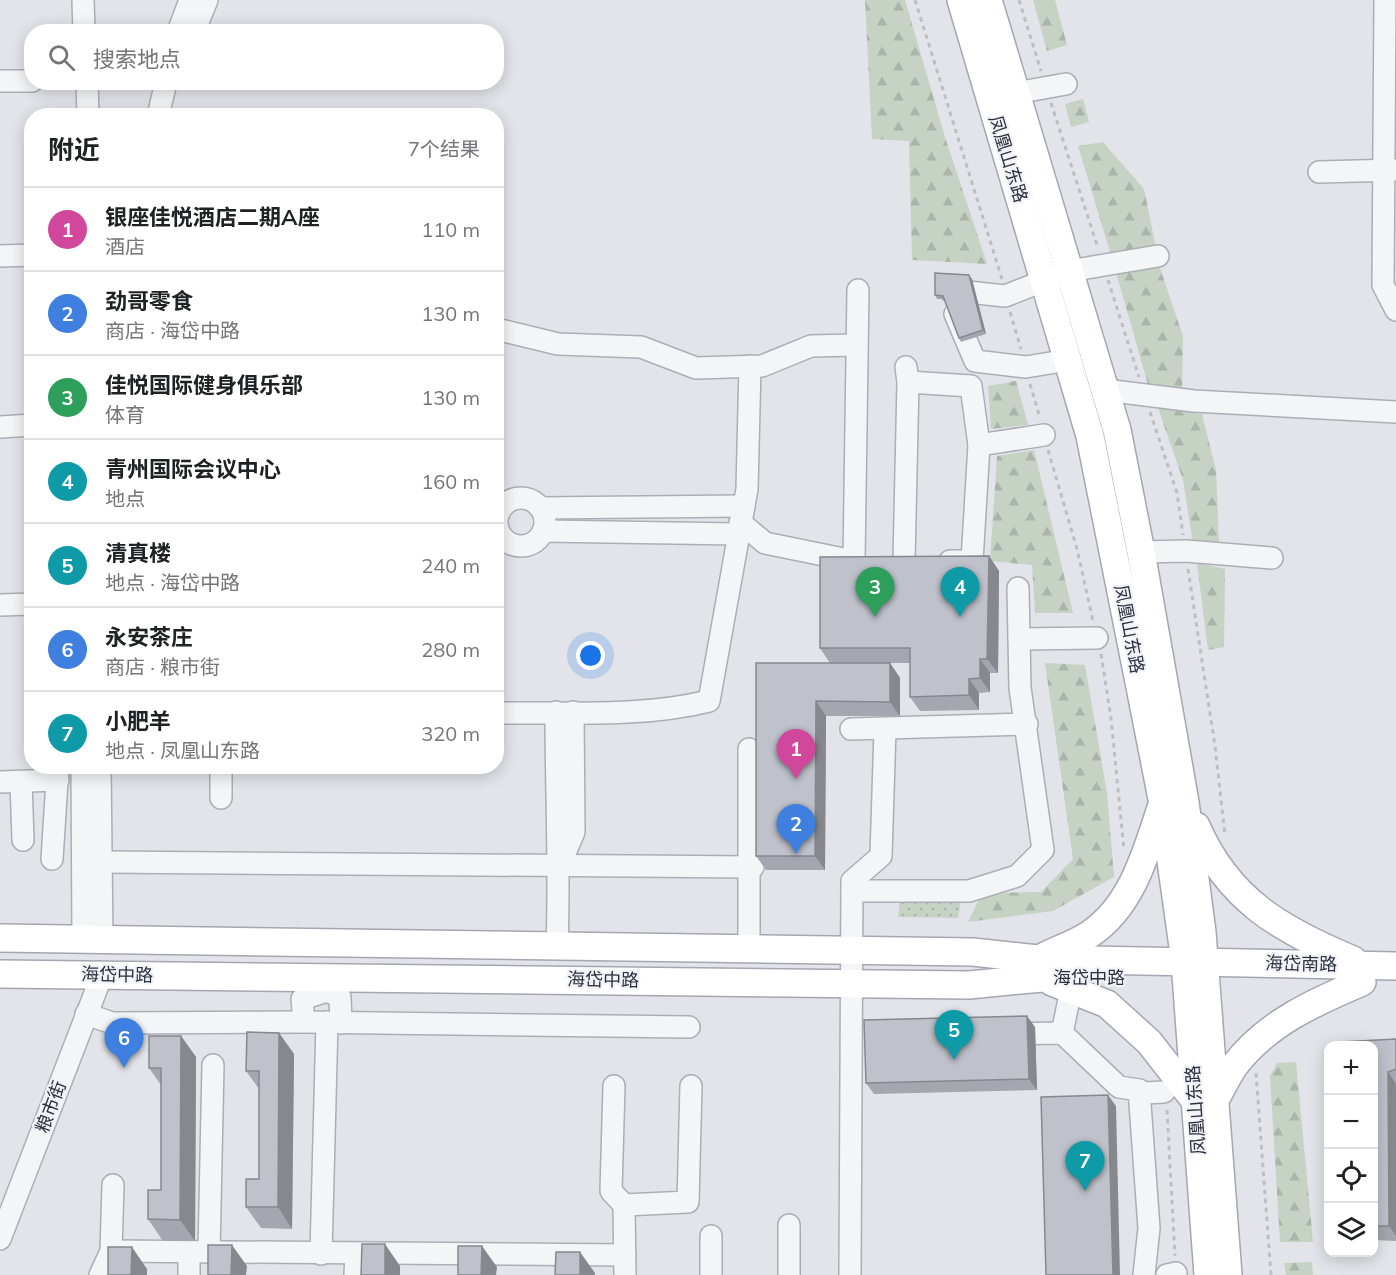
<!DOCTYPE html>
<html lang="zh">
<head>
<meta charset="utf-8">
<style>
	body { margin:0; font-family:Mulish,"Noto Sans SC",sans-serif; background:#f6f6f6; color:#202124 }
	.controls { position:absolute; right:18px; bottom:18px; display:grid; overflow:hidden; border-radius:12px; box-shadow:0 3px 15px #0003 }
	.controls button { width:54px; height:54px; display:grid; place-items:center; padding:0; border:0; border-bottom:2px solid #e0e0e0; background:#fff; color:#202124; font:30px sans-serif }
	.you { position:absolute; left:591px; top:656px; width:21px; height:21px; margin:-15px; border:4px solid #fff; border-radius:50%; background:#1a73e8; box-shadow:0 0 0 9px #1a73e833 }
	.badge { display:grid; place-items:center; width:39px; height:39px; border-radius:50%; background:#c15355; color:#fff; font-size:20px; font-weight:700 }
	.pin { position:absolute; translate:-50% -50px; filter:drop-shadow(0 2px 3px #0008) }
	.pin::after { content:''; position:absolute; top:32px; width:21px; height:18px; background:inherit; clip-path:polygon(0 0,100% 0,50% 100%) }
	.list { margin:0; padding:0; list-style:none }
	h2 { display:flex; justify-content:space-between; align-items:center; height:78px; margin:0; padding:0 24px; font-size:26px }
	h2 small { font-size:20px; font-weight:400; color:#757577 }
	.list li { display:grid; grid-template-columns:39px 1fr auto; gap:18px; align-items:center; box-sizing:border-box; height:84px; padding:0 24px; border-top:2px solid #e0e0e0 }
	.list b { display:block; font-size:22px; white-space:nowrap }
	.list p { margin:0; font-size:20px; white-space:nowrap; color:#757577 }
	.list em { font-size:20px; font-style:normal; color:#757577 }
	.icon { flex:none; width:33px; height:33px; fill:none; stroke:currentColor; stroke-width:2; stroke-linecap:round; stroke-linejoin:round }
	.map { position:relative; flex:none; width:1396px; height:1275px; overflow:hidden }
	.search { position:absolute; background:#fff; box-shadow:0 3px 15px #0003; left:24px; top:24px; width:480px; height:66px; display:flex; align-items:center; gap:15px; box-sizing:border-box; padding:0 21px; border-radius:24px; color:#757577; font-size:22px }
	.panel { position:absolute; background:#fff; box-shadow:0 3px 15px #0003; left:24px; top:108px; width:480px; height:666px; border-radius:24px }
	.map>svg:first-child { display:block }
	.grass { fill:url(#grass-dots) }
	.forest { fill:url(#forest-firs) }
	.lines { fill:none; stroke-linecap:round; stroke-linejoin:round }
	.minor-casing { stroke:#abaeb6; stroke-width:24 }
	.major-casing { stroke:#a2a7b3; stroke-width:30 }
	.path { stroke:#bcbec3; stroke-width:3; stroke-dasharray:4.5 4.5; stroke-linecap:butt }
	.minor { stroke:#f4f5f7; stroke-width:21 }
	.major { stroke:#fff; stroke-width:27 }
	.wall { fill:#a4a7af }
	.shaded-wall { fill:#86888e }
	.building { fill:#bfc2cb; stroke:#86888e; stroke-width:1.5 }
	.labels { text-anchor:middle; stroke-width:4.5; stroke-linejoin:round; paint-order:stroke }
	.street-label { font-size:18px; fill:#2b303f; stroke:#f1f3f6 }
</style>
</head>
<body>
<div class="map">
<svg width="1396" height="1275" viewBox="0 0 1396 1275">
	<defs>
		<pattern id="grass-dots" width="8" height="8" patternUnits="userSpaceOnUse" patternTransform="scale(1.5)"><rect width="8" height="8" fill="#c5d2c4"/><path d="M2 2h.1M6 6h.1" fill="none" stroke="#a9b5a9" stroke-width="1.8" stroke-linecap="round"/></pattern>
		<pattern id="forest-firs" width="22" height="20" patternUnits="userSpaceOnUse" patternTransform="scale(1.5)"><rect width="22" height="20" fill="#c5d2c4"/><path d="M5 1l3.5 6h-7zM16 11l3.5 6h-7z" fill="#a9b5a9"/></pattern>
	</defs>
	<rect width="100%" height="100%" fill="#e2e4e9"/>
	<polygon class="grass" points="900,899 961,901 958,918 898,917"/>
	<g class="forest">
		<polygon points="865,0 905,0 945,137 987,264 912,260 909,141 872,139"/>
		<polygon points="1033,0 1055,0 1067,45 1047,51"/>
		<polygon points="1083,99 1089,122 1071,127 1065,104"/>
		<polygon points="1103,142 1144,189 1156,248 1110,252 1078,146"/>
		<polygon points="1160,268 1183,336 1182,391 1149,388 1115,269"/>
		<polygon points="1016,381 1028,425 991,429 988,386"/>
		<polygon points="1158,408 1202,414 1216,470 1219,544 1193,543 1183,480"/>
		<polygon points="1034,450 1073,613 1035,613 1032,565 990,561 997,456"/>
		<polygon points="1197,563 1225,569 1224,647 1208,650"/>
		<polygon points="1045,663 1085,665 1107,793 1114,877 1053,911 968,922 982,893 1041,892 1073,859"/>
		<polygon points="1296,1062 1313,1242 1280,1242 1270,1076 1277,1063"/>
		<polygon points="1312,1262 1313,1275 1286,1275 1284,1263"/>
	</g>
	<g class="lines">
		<g class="minor-casing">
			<g id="minor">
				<polyline points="83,0 84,32"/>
				<polyline points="1385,0 1383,285 1396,310"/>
				<polyline points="178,32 190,0"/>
				<polyline points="194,32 207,0"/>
				<polyline points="0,81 32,81"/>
				<polyline points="87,82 88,116"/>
				<polyline points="1016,93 1066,84"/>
				<polyline points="158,116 166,82"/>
				<polyline points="1319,172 1396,170"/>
				<polyline points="0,256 32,255"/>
				<polyline points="949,290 1005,296 1069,271 1158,256"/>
				<polyline points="955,314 975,361 1026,367 1068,360"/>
				<polyline points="496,329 558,344 641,347 696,368 762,366 811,346 855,345"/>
				<polyline points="908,382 971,386 979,445 972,561 950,561"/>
				<polyline points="1105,390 1194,401 1396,412"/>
				<polyline points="0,427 32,425"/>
				<polyline points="979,445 1044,435"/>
				<circle cx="521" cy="522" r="24"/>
				<polyline points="540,508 744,506"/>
				<polyline points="740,522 765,543 853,561"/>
				<polyline points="543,531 738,534"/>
				<polyline points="1141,552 1186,551 1272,558"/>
				<polyline points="854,561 858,290"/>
				<polyline points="904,561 908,382 906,367"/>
				<polyline points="0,605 32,604"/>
				<polyline points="1019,639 1097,638"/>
				<path d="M556 712C556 791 560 868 557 947"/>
				<path d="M496 713C566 712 640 718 709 701L747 489 750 366"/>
				<polyline points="851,729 1027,724"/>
				<polyline points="82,766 83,939"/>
				<polyline points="100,766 102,939"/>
				<polyline points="0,782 58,780"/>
				<polyline points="21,782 23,840"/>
				<polyline points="221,798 221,766"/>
				<polyline points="52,859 58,766"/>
				<polyline points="102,862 753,867"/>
				<polyline points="561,862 574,832 573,712"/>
				<polyline points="852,891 969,891 1017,876 1043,850 1020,688 1018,588"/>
				<polyline points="749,949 749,749"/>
				<polyline points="86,1014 112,1023 304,1022 689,1027"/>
				<polyline points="304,1022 302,999 327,991 340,997 341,1023"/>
				<polyline points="1062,1033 1071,990"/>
				<polyline points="1008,1034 1062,1033 1119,1087 1139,1090 1149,1228 1144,1275"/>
				<polyline points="614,1086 611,1191 624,1205 625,1275"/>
				<polyline points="1139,1090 1144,1093 1164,1092"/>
				<polyline points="624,1205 688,1202 691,1086"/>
				<polyline points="0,1239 102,975"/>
				<polyline points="111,1251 625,1255"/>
				<polyline points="209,1252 213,1065"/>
				<polyline points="321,1254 327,1022"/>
				<polyline points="100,1275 111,1251 113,1185"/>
				<polyline points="189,1275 189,1259"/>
				<polyline points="355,1275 356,1254"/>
				<polyline points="711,1275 711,1236"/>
				<polyline points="789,1275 789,1225"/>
				<polyline points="850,1275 852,881 881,856 885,730"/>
				<polyline points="1167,1275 1176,1273"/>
			</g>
		</g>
		<g class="major-casing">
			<g id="major">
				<polyline points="961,0 1090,436 1142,697 1163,804 1185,961 1208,1275"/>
				<polyline points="988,0 1117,430 1141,552 1185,802 1202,932 1228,1275"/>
				<path d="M1196 826C1228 900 1281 930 1353 960"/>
				<polyline points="0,938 973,952 1038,959 1396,966"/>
				<path d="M1045 956C1059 949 1077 943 1090 934 1132 906 1146 853 1161 808"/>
				<polyline points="0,974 969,985 1042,978 1075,978"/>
				<polyline points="1052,982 1107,1004 1149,1042 1196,1102"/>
				<path d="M1214 1102C1221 1090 1227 1076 1235 1065 1267 1023 1315 1002 1362 982"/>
			</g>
		</g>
		<g class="path">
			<polyline points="915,0 1002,279"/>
			<polyline points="1019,0 1041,71"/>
			<polyline points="1051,103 1098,248"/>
			<polyline points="1108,280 1139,377"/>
			<polyline points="1010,312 1021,349"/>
			<polyline points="1030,384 1040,418"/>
			<polyline points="1150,412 1177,493 1183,535"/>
			<polyline points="1048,450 1077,549 1093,621"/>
			<polyline points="1188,569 1215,746 1225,835"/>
			<polyline points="1101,654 1111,718 1124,850"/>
			<polyline points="1256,1073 1271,1275"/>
			<polyline points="1167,1110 1175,1256"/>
		</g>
		<use href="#minor" class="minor"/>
		<use href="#major" class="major"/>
	</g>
	<g class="wall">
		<polygon points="972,279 986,334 961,342 959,338 945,299 937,299 935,295"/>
		<polygon points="989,556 999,571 998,673 990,673 990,692 979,693 979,710 920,711 910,697 910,663 830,663 820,648"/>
		<polygon points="756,663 890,663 900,678 900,716 826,716 825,870 766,870 756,856"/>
		<polygon points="1035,1027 1037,1090 874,1094 866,1083"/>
		<polygon points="279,1033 294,1054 292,1229 261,1228 246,1207 259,1179 259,1089 246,1071"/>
		<polygon points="181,1036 196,1057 195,1241 163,1241 148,1219 161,1190 161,1085 149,1068"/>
		<polygon points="1396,1039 1396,1241 1374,1240 1374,1046"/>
	</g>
	<g class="shaded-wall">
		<polygon points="969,275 972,279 986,334 983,330"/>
		<polygon points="989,556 999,571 998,673 987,659"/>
		<polygon points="980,659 990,673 990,692 980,678"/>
		<polygon points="890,663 900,678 900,716 890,702"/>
		<polygon points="969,679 979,693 979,710 969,695"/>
		<polygon points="816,701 826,716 825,870 815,856"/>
		<polygon points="1027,1016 1035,1027 1037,1090 1029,1079"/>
		<polygon points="279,1033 294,1054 292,1229 278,1207"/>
		<polygon points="181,1036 196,1057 195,1241 180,1220"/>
		<polygon points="1388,1072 1396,1084 1396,1236 1389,1226"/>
		<polygon points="1108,1095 1116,1106 1120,1275 1113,1275"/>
		<polygon points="385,1244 400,1266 400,1275 385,1275"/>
		<polygon points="232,1245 247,1266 246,1275 231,1275"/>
		<polygon points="482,1246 497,1267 496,1275 481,1275"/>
		<polygon points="132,1247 147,1269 147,1275 131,1275"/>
		<polygon points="580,1252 595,1273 595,1275 580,1275"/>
	</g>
	<g class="building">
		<polygon points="935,273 969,275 983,330 959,338 943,296 935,295"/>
		<polygon points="989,556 987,659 980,659 980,678 969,679 969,695 910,697 910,648 820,648 820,557"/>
		<polygon points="756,663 890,663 890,702 816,701 815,856 756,856"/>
		<polygon points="1027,1016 1029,1079 866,1083 864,1020"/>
		<polygon points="247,1032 279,1033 278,1207 246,1207 246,1179 259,1179 259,1071 246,1071"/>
		<polygon points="149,1036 181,1036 180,1220 148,1219 148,1190 161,1190 161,1068 149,1068"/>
		<polygon points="1396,1039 1396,1069 1388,1072 1389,1226 1374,1226 1374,1046 1342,1046 1341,1042"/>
		<polygon points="1108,1095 1113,1275 1046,1275 1041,1097"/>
		<polygon points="362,1244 385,1244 385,1275 361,1275"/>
		<polygon points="208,1245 232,1245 231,1275 208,1275"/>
		<polygon points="458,1246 482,1246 481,1275 458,1275"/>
		<polygon points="108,1247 132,1247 131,1275 108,1275"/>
		<polygon points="556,1252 580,1252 580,1275 555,1275"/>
	</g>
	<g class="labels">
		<g class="street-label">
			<text transform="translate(1008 159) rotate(73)" y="6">凤凰山东路</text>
			<text transform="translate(1129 629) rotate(79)" y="6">凤凰山东路</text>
			<text transform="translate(1301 964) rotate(1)" y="6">海岱南路</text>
			<text transform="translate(117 975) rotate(1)" y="6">海岱中路</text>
			<text x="1089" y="984">海岱中路</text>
			<text transform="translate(603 980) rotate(1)" y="6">海岱中路</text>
			<text transform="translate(51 1107) rotate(-69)" y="6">粮市街</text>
			<text transform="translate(1196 1110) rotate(-94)" y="6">凤凰山东路</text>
		</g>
	</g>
</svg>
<div class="controls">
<button>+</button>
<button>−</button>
<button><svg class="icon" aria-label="locate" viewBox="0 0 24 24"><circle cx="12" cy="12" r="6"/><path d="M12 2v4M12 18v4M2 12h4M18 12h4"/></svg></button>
<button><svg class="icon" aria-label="layers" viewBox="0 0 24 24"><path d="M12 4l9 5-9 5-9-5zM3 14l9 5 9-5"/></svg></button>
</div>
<div class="you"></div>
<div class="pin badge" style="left:796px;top:779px;background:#d1479c">1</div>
<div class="pin badge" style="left:796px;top:854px;background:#3f7fe0">2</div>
<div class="pin badge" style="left:875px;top:617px;background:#2e9e5b">3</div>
<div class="pin badge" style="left:960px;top:617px;background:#0f9aa8">4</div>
<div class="pin badge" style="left:954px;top:1060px;background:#0f9aa8">5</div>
<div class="pin badge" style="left:124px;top:1068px;background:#3f7fe0">6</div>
<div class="pin badge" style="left:1085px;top:1191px;background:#0f9aa8">7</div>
<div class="search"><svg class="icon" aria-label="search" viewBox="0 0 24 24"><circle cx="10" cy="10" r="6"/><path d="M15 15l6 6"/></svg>搜索地点</div>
<section class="panel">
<h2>附近<small>7个结果</small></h2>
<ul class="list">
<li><span class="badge" style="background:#d1479c">1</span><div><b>银座佳悦酒店二期A座</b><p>酒店</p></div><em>110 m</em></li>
<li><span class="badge" style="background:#3f7fe0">2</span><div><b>劲哥零食</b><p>商店 · 海岱中路</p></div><em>130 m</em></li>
<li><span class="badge" style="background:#2e9e5b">3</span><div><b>佳悦国际健身俱乐部</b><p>体育</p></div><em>130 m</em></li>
<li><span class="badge" style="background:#0f9aa8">4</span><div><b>青州国际会议中心</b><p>地点</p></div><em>160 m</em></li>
<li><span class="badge" style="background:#0f9aa8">5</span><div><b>清真楼</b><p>地点 · 海岱中路</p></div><em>240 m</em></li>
<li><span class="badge" style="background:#3f7fe0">6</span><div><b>永安茶庄</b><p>商店 · 粮市街</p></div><em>280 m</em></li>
<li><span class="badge" style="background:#0f9aa8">7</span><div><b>小肥羊</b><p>地点 · 凤凰山东路</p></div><em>320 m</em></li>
</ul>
</section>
</div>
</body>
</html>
